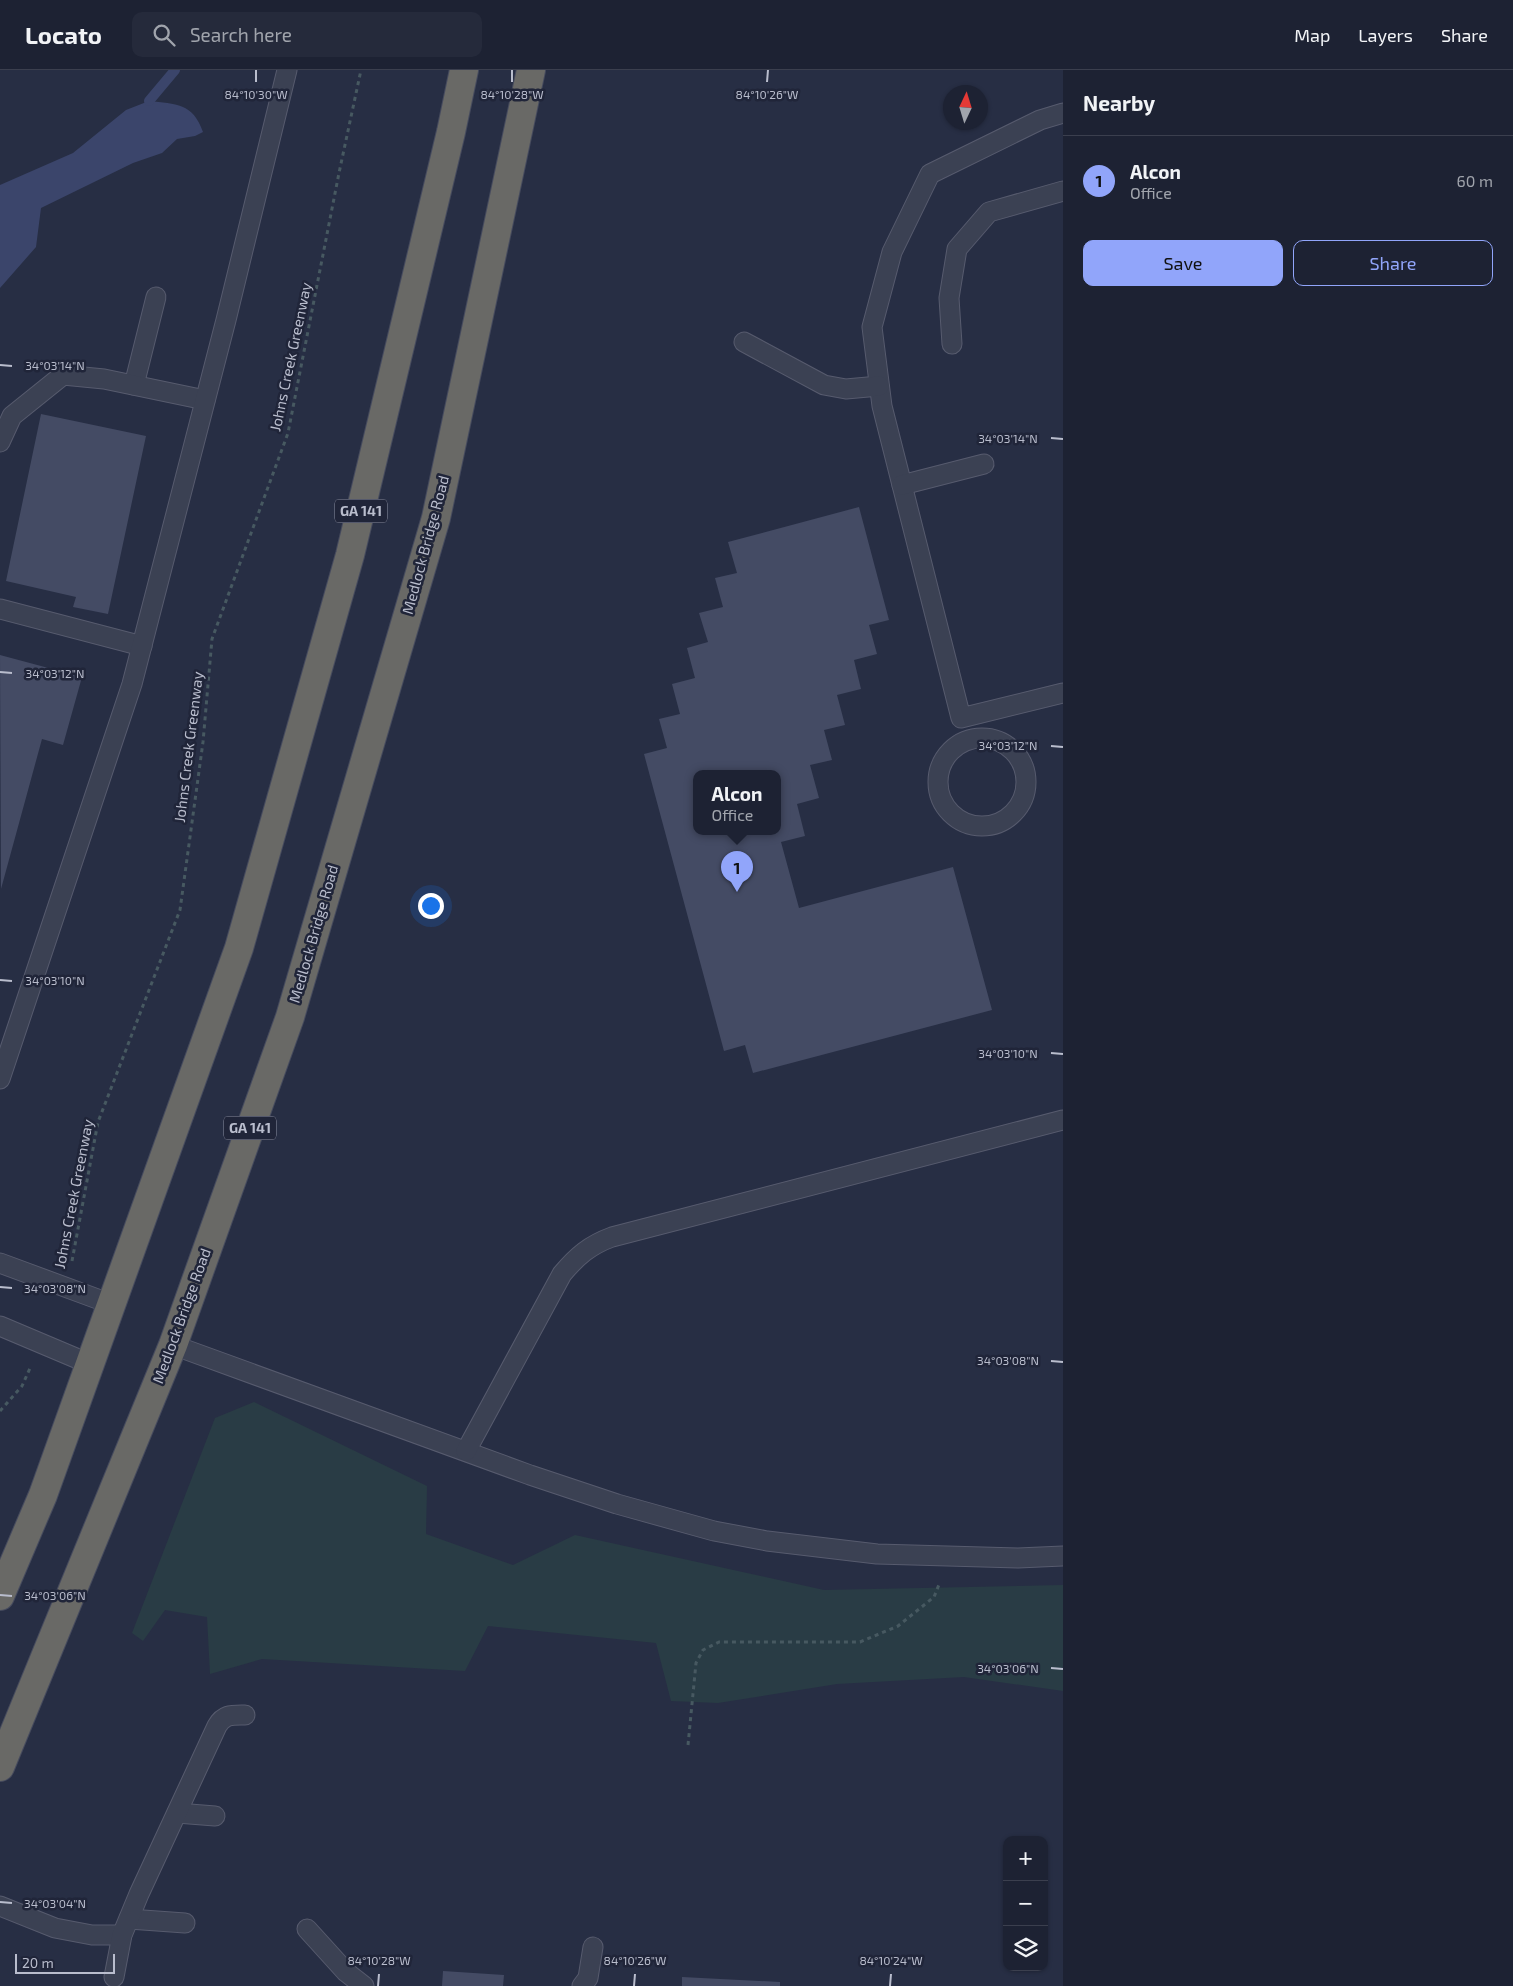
<!DOCTYPE html>
<html lang="en">
<head>
<meta charset="utf-8">
<style>
	body { margin:0; font-family:"Exo 2",sans-serif; background:#252a3b; color:#f1f3f6 }
	.controls { position:absolute; right:15px; bottom:15px; display:grid; overflow:hidden; border-radius:10px; box-shadow:0 1px 4px #0004 }
	.controls button { width:45px; height:45px; display:grid; place-items:center; padding:0; border:0; border-bottom:1px solid #3b3f4e; background:#1d2233; color:#f1f3f6; font:25px sans-serif }
	.compass { position:absolute; left:943px; top:15px; width:45px; height:45px; border-radius:50%; background:#1d2233; box-shadow:0 1px 4px #0004; rotate:4deg }
	.scale { position:absolute; left:15px; bottom:12px; width:100px; box-sizing:border-box; padding-left:5px; border:2px solid #b9bdcd; border-top:0; font-size:14px; line-height:18px; white-space:nowrap; color:#b9bdcd; -webkit-text-stroke:4px #202539; paint-order:stroke }
	.you { position:absolute; left:430px; top:835px; width:18px; height:18px; margin:-12px; border:4px solid #fff; border-radius:50%; background:#1a73e8; box-shadow:0 0 0 8px #1a73e833 }
	.badge { display:grid; place-items:center; width:32px; height:32px; border-radius:50%; background:#91a5fa; color:#111; font-size:16px; font-weight:700 }
	.pin { position:absolute; translate:-50% -41px; filter:drop-shadow(0 1px 2px #0008) }
	.pin::after { content:''; position:absolute; top:26px; width:18px; height:15px; background:inherit; clip-path:polygon(0 0,100% 0,50% 100%) }
	.popup { position:absolute; left:693px; top:700px; width:88px; height:65px; box-sizing:border-box; display:grid; place-content:center; border-radius:10px; background:#1d2233; filter:drop-shadow(0 1px 4px #0005); font-size:16px; white-space:nowrap; color:#a0a4ac }
	.popup b { font-size:19px; color:#f1f3f6 }
	.popup::after { content:''; position:absolute; left:50%; top:100%; margin-left:-10px; border:10px solid transparent; border-top-color:#1d2233 }
	.list { margin:0; padding:0; list-style:none }
	h2 { display:flex; justify-content:space-between; align-items:center; height:65px; margin:0; padding:0 20px; font-size:21px }
	h2 small { font-size:16px; font-weight:400; color:#a0a4ac }
	.list li { display:grid; grid-template-columns:32px 1fr auto; gap:15px; align-items:center; box-sizing:border-box; height:90px; padding:0 20px; border-top:1px solid #3b3f4e }
	.list b { display:block; font-size:19px; white-space:nowrap }
	.list p { margin:0; font-size:16px; white-space:nowrap; color:#a0a4ac }
	.list em { font-size:16px; font-style:normal; color:#a0a4ac }
	.actions { display:flex; gap:10px; padding:15px 20px }
	.actions a { flex:1; padding:11px 0; border:1px solid #91a5fa; border-radius:10px; text-align:center; font-size:18px; color:#91a5fa }
	.actions .main { background:#91a5fa; color:#111 }
	.icon { flex:none; width:28px; height:28px; fill:none; stroke:currentColor; stroke-width:2; stroke-linecap:round; stroke-linejoin:round }
	.map { position:relative; flex:none; width:1063px; height:1916px; overflow:hidden }
	header { display:flex; align-items:center; gap:30px; box-sizing:border-box; height:70px; padding:0 25px; background:#1d2233; border-bottom:1px solid #3b3f4e }
	header strong { font-size:24px }
	nav { display:flex; gap:28px; margin-inline-start:auto; font-size:18px }
	.search { width:350px; height:45px; background:#252a3b; display:flex; align-items:center; gap:12px; box-sizing:border-box; padding:0 18px; border-radius:10px; color:#a0a4ac; font-size:19px }
	main { display:flex }
	aside { flex:1; background:#1d2233 }
	.map>svg:first-child { display:block }
	.green { fill:#293c45 }
	.water { fill:#3b456b }
	.lines { fill:none; stroke-linecap:round; stroke-linejoin:round }
	.stream { stroke:#3b456b; stroke-width:10 }
	.building { fill:#444b64; fill-rule:evenodd }
	.service-casing { stroke:#575b6e; stroke-width:21 }
	.trunk-casing { stroke:#464b5e; stroke-width:30 }
	.path { stroke:#475961; stroke-width:3; stroke-dasharray:4 4; stroke-linecap:butt }
	.service { stroke:#3b4153; stroke-width:19 }
	.trunk { stroke:#696966; stroke-width:28 }
	.ticks { fill:none; stroke:#b9bdcd; stroke-width:2 }
	.labels { text-anchor:middle; stroke-width:5; stroke-linejoin:round; paint-order:stroke }
	.shield { fill:#202539; stroke:#8b8fa1; stroke-width:1 }
	.shield-label { font-size:14px; font-weight:bold; fill:#b9bdcd }
	.street-label { font-size:15px; fill:#b9bdcd; stroke:#202539 }
	.ticks-label { font-size:12px; text-anchor:middle; fill:#b9bdcd; stroke:#202539; stroke-width:5; stroke-linejoin:round; paint-order:stroke }
</style>
</head>
<body>
<header>
<strong>Locato</strong>
<div class="search"><svg class="icon" aria-label="search" viewBox="0 0 24 24"><circle cx="10" cy="10" r="6"/><path d="M15 15l6 6"/></svg>Search here</div>
<nav><a>Map</a><a>Layers</a><a>Share</a></nav>
</header>
<main>
<div class="map">
<svg width="1063" height="1916" viewBox="0 0 1063 1916">
	<rect width="100%" height="100%" fill="#272e44"/>
	<polygon class="green" points="254,1332 427,1416 426,1464 513,1495 575,1465 824,1520 1063,1515 1063,1621 964,1607 837,1614 718,1633 671,1631 656,1573 488,1556 465,1601 262,1589 210,1604 207,1547 165,1540 143,1571 132,1563 215,1348"/>
	<path class="water" d="M149 31C176 34 193 33 203 62L195 66 177 69 162 83 133 93 41 138 36 177 0 218V115L73 83 126 40Z"/>
	<g class="lines">
		<polyline class="stream" points="149,31 175,0"/>
	</g>
	<g class="building">
		<polygon points="41,344 146,366 108,544 73,537 76,527 6,511"/>
		<path d="M859 437 889 550 869 555 877 584 854 590 861 619 837 625 845 655 824 660 832 690 810 695 819 728 797 734 805 766 781 772 799 838 953 797 992 940 753 1003 745 975 724 981 644 684 667 678 659 649 680 644 672 614 695 608 687 578 708 572 699 543 723 537 715 508 737 503 728 472ZM697 703H777V761H697Z"/>
		<polygon points="0,585 82,607 63,675 42,669 1,819"/>
		<polygon points="443,1901 504,1905 503,1916 442,1916"/>
		<polygon points="682,1907 780,1912 780,1916 682,1916"/>
	</g>
	<g class="lines">
		<g class="service-casing">
			<g id="service">
				<polyline points="1063,43 1040,50 930,104 892,182 872,257 882,336 961,648 1063,623"/>
				<polyline points="744,272 824,315 846,319 879,316"/>
				<polyline points="952,274 949,228 957,179 989,142 1063,121"/>
				<polyline points="134,315 156,227"/>
				<polyline points="0,372 12,346 63,305 104,309 205,330"/>
				<polyline points="902,415 984,394"/>
				<polyline points="0,539 142,576"/>
				<circle cx="982" cy="712" r="44"/>
				<polyline points="0,1009 132,614 226,250 287,0"/>
				<polyline points="0,1193 111,1234"/>
				<polyline points="0,1256 90,1294"/>
				<polyline points="173,1275 530,1405 617,1434 714,1461 767,1471 877,1484 1018,1488 1063,1486"/>
				<path d="M466 1381 562 1204C577 1186 590 1175 612 1167L1063 1050"/>
				<polyline points="177,1743 215,1746"/>
				<polyline points="0,1836 55,1858 92,1865 122,1865"/>
				<polyline points="129,1849 185,1853"/>
				<polyline points="307,1859 346,1902 364,1916"/>
				<path d="M114 1907 122 1865 139 1824 217 1656C224 1644 232 1645 245 1645"/>
				<polyline points="582,1916 588,1908 593,1877"/>
			</g>
		</g>
		<g class="trunk-casing">
			<g id="trunk">
				<polyline points="0,1526 43,1425 239,878 350,485 451,62 464,0"/>
				<polyline points="0,1697 173,1275 290,947 436,448 531,0"/>
			</g>
		</g>
		<g class="path">
			<polyline points="72,1191 98,1052 180,840 203,672 212,569 288,363 339,103 361,0"/>
			<polyline points="0,1341 22,1316 31,1296"/>
			<polyline points="688,1675 696,1593 703,1580 719,1572 860,1572 898,1556 934,1527 940,1512"/>
		</g>
		<use href="#service" class="service"/>
		<use href="#trunk" class="trunk"/>
	</g>
	<path class="ticks" d="M256 12V0M512 12V0M767 12 768 0M0 295 12 296M1051 368 1063 369M0 602 12 603M1051 676 1063 677M0 910 12 911M1051 983 1063 984M0 1217 12 1218M1051 1291 1063 1292M0 1525 12 1526M1051 1598 1063 1599M0 1832 12 1833M378 1916 379 1904M634 1916 635 1904M890 1916 891 1904"/>
	<g class="labels">
		<g class="shield">
			<rect x="335" y="429.5" width="52" height="23" rx="4"/>
			<rect x="224" y="1046.5" width="52" height="23" rx="4"/>
		</g>
		<g class="shield-label">
			<text x="361" y="446">GA 141</text>
			<text x="250" y="1063">GA 141</text>
		</g>
		<g class="street-label">
			<text transform="translate(291 287) rotate(-78)" y="5">Johns Creek Greenway</text>
			<text transform="translate(426 475) rotate(-75)" y="5">Medlock Bridge Road</text>
			<text transform="translate(189 677) rotate(-83)" y="5">Johns Creek Greenway</text>
			<text transform="translate(314 864) rotate(-74)" y="5">Medlock Bridge Road</text>
			<text transform="translate(74 1124) rotate(-79)" y="5">Johns Creek Greenway</text>
			<text transform="translate(182 1246) rotate(-70)" y="5">Medlock Bridge Road</text>
		</g>
	</g>
	<g class="ticks-label">
		<text x="256" y="29">84°10'30"W</text>
		<text x="512" y="29">84°10'28"W</text>
		<text x="767" y="29">84°10'26"W</text>
		<text x="55" y="300">34°03'14"N</text>
		<text x="1008" y="373">34°03'14"N</text>
		<text x="55" y="608">34°03'12"N</text>
		<text x="1008" y="680">34°03'12"N</text>
		<text x="55" y="915">34°03'10"N</text>
		<text x="1008" y="988">34°03'10"N</text>
		<text x="55" y="1223">34°03'08"N</text>
		<text x="1008" y="1295">34°03'08"N</text>
		<text x="55" y="1530">34°03'06"N</text>
		<text x="1008" y="1603">34°03'06"N</text>
		<text x="55" y="1838">34°03'04"N</text>
		<text x="379" y="1895">84°10'28"W</text>
		<text x="635" y="1895">84°10'26"W</text>
		<text x="891" y="1895">84°10'24"W</text>
	</g>
</svg>
<div class="controls">
<button>+</button>
<button>−</button>
<button><svg class="icon" aria-label="layers" viewBox="0 0 24 24"><path d="M12 4l9 5-9 5-9-5zM3 14l9 5 9-5"/></svg></button>
</div>
<svg class="compass" viewBox="-18 -18 36 36"><path d="M0-13l5 13h-10z" fill="#e53935"/><path d="M0 13l5-13h-10z" fill="#a0a4ac"/></svg>
<div class="scale">20 m</div>
<div class="you"></div>
<div class="pin badge" style="left:737px;top:822px">1</div>
<div class="popup"><b>Alcon</b>Office</div>
</div>
<aside>
<h2>Nearby<small></small></h2>
<ul class="list">
<li><span class="badge">1</span><div><b>Alcon</b><p>Office</p></div><em>60 m</em></li>
</ul>
<div class="actions"><a class="main">Save</a><a>Share</a></div>
</aside>
</main>
</body>
</html>
